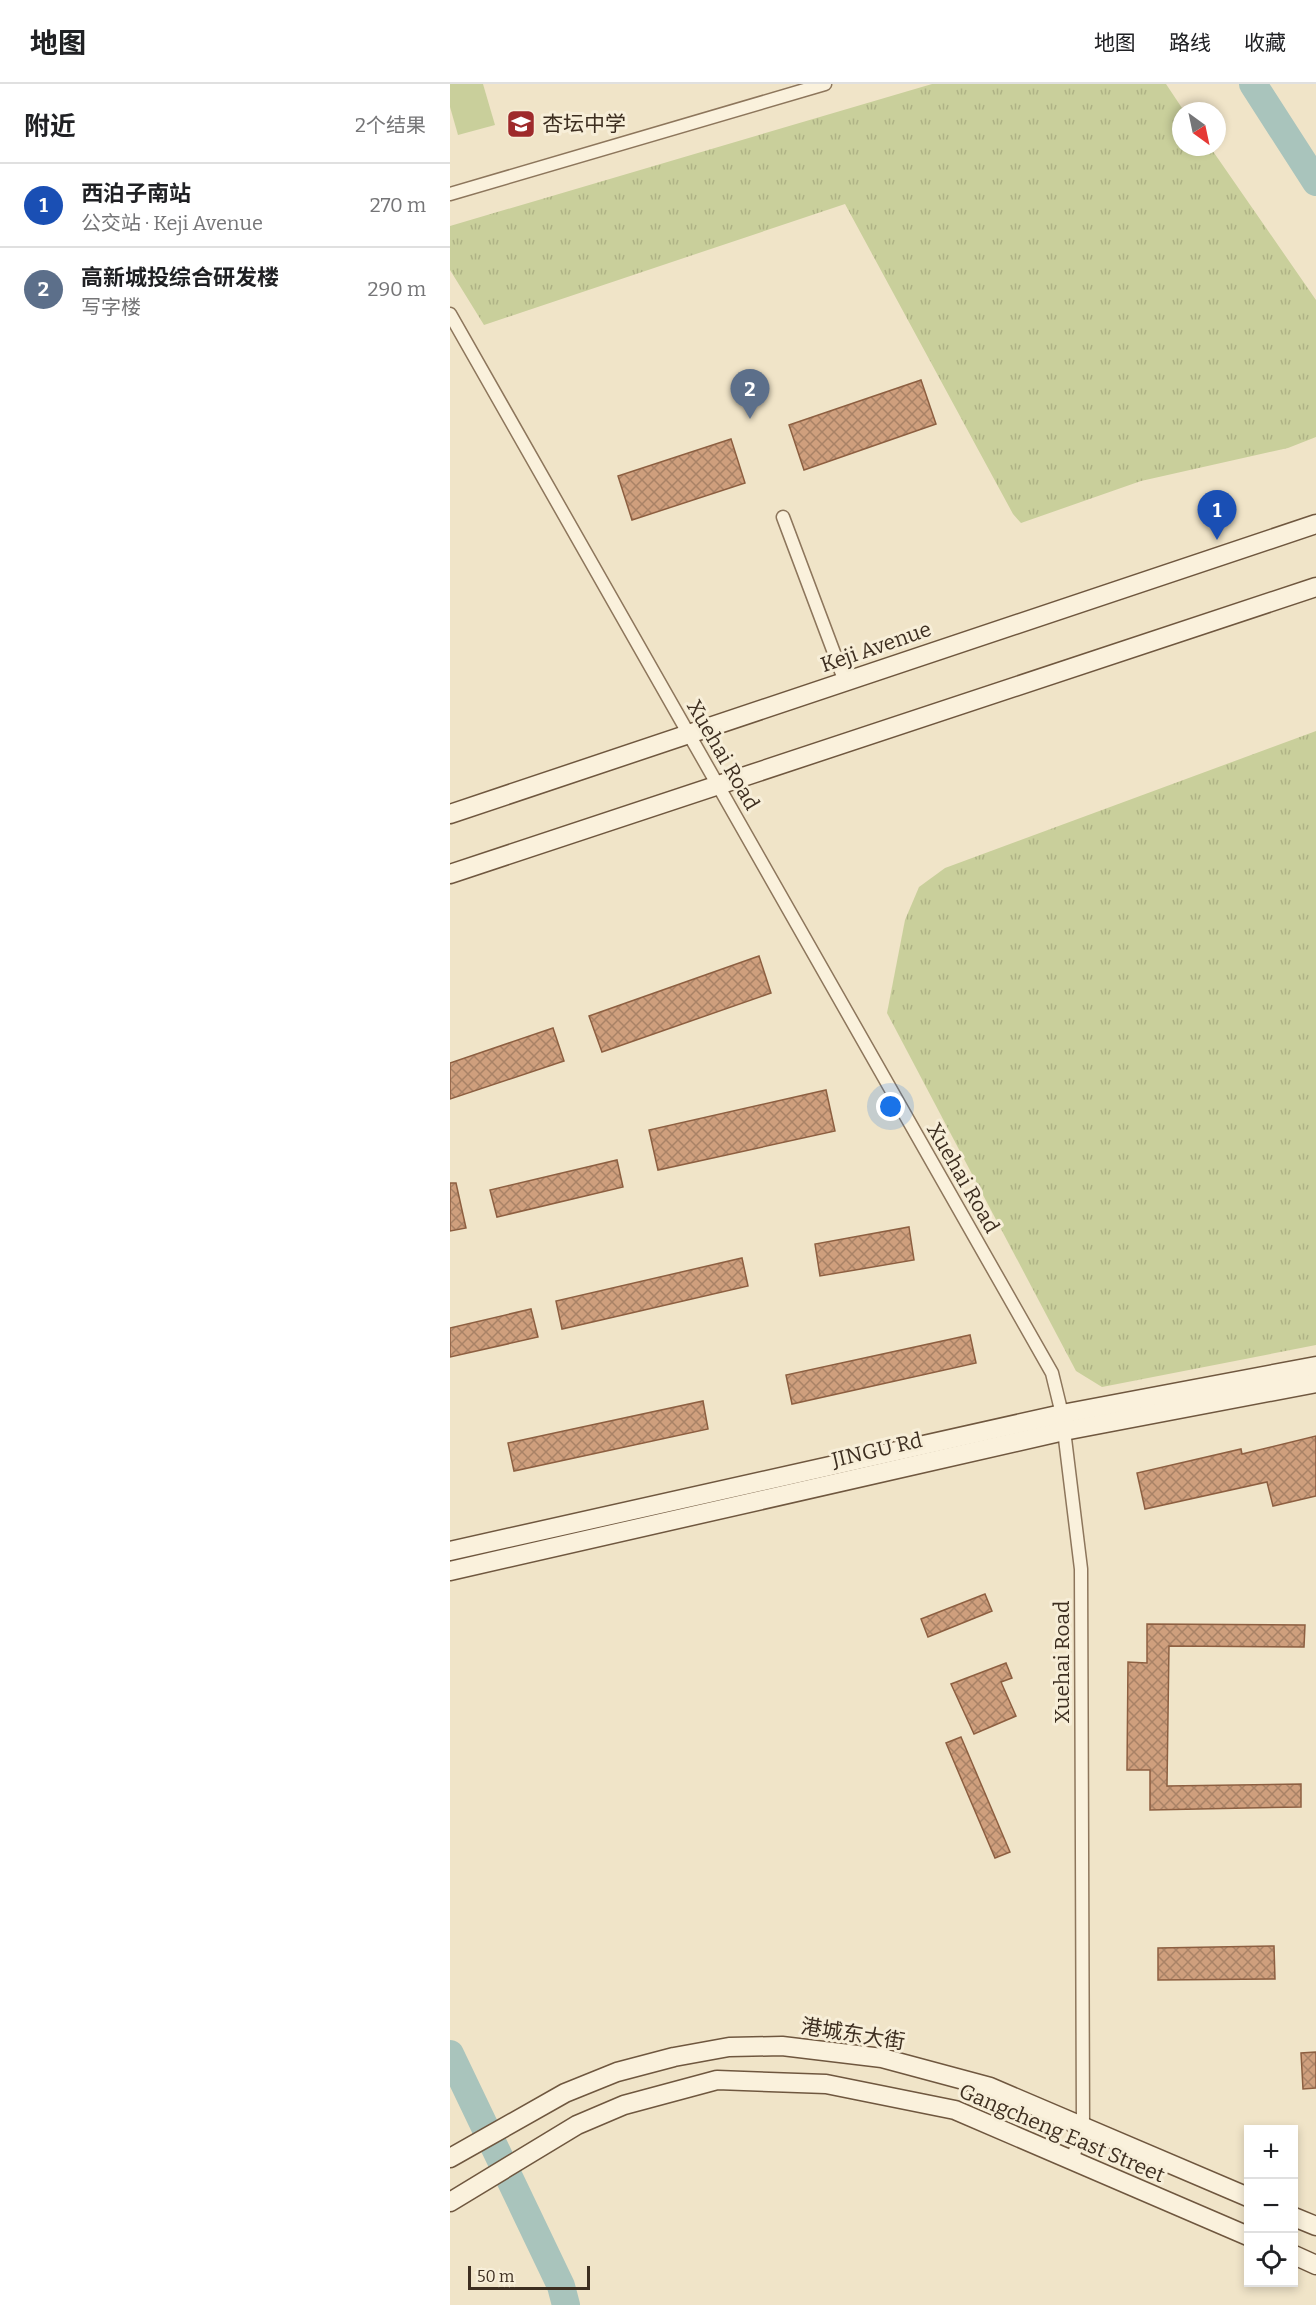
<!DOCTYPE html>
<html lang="zh">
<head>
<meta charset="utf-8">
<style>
	body { margin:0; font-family:Bitter,"Noto Sans SC",serif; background:#f2f2f2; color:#202124 }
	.controls { position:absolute; right:18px; bottom:18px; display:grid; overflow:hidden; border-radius:0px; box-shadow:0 3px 9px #0003 }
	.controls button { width:54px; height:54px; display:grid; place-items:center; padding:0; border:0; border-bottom:2px solid #e0e0e0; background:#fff; color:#202124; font:30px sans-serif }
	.compass { position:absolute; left:722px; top:18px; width:54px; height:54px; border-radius:50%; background:#fff; box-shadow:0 3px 9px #0003; rotate:147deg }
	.scale { position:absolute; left:18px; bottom:15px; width:122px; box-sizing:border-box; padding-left:6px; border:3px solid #3d2e20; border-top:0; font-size:16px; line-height:21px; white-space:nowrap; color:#3d2e20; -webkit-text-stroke:4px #f7eed8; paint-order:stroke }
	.you { position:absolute; left:441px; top:1023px; width:21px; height:21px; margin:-15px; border:4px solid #fff; border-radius:50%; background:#1a73e8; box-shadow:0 0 0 9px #1a73e833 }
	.badge { display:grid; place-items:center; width:39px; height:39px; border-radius:50%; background:#9e2a2b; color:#fff; font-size:20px; font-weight:700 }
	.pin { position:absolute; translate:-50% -50px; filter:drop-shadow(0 2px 3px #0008) }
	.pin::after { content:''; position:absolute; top:32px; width:21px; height:18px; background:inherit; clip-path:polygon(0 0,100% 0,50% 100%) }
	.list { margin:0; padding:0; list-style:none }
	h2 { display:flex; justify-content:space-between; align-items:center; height:78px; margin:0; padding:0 24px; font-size:26px }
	h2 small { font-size:20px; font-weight:400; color:#757577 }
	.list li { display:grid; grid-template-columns:39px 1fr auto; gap:18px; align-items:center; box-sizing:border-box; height:84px; padding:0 24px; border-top:2px solid #e0e0e0 }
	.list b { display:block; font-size:22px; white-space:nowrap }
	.list p { margin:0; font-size:20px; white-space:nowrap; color:#757577 }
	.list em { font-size:20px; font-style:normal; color:#757577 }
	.icon { flex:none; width:33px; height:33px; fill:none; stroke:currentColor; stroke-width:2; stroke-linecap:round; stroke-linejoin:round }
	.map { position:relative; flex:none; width:866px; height:2221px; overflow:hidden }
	header { display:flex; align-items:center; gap:36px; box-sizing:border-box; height:84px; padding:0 30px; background:#fff; border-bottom:2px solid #e0e0e0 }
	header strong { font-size:28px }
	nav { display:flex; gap:33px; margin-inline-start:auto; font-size:21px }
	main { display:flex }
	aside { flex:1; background:#fff }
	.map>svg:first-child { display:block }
	.grass { fill:url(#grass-tufts) }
	.pitch { fill:#c9cf9b }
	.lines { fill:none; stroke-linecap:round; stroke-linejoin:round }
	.river { stroke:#a9c4bc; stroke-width:28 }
	.building { fill:url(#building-cross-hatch); stroke:#8d5f41; stroke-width:1.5 }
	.street-casing { stroke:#8d765c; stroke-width:15 }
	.secondary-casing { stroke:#6f573f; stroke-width:21 }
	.street { stroke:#faf1dc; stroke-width:12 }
	.secondary { stroke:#faf1dc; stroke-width:18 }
	.labels { text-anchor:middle; stroke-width:6; stroke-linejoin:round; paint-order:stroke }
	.poi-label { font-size:21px; fill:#3d2e20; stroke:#f7eed8; text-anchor:start }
	.street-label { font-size:21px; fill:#3d2e20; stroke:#f7eed8 }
</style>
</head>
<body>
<header>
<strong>地图</strong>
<nav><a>地图</a><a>路线</a><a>收藏</a></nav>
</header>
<main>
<aside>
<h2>附近<small>2个结果</small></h2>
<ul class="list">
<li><span class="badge" style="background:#1a4fb4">1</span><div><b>西泊子南站</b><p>公交站 · Keji Avenue</p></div><em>270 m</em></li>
<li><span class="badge" style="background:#5c6f8a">2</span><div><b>高新城投综合研发楼</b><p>写字楼</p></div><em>290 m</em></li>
</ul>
</aside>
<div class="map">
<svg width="866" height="2221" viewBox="0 0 866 2221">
	<defs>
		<pattern id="grass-tufts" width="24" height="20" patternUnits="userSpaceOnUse" patternTransform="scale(1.5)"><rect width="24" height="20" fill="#c9cf9b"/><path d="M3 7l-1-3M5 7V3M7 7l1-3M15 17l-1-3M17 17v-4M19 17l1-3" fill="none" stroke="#aeb285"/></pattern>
		<pattern id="building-cross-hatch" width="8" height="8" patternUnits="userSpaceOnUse" patternTransform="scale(1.5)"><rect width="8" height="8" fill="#cf9f7d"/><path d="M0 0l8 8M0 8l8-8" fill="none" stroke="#a98266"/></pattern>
	</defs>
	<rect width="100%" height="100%" fill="#f0e4c8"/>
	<g class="grass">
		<polygon points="482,0 716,0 734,27 731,27 731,63 760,63 866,216 866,353 838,364 691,397 571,439 563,430 395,120 34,241 0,186 0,142"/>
		<polygon points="866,647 866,1261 652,1303 626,1287 437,929 455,836 469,803 495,784"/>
	</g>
	<polygon class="pitch" points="0,0 33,0 45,41 8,51 0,23"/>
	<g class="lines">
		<g class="river">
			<polyline points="803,0 866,98"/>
			<polyline points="0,1970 111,2202 116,2221"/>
		</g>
	</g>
	<g class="building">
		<polygon points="471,296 486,340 354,386 339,341"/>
		<polygon points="281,355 295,399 182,436 168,392"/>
		<polygon points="309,872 321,909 152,968 139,932"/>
		<polygon points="103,944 114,977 0,1015 0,979"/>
		<polygon points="376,1006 385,1047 208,1086 199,1046"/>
		<polygon points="167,1076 173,1103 47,1133 40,1106"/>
		<polygon points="0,1099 6,1099 16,1144 0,1147"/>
		<polygon points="459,1143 464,1176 370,1192 365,1160"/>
		<polygon points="292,1174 298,1202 112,1245 106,1217"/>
		<polygon points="81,1225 88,1253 0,1273 0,1244"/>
		<polygon points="520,1251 526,1279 342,1320 336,1291"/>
		<polygon points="253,1317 258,1345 64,1387 58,1359"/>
		<polygon points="866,1352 866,1412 823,1422 817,1398 695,1425 687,1389 791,1365 792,1370"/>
		<polygon points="535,1510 542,1527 478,1553 471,1535"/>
		<polygon points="697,1540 855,1541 854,1563 719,1562 717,1702 851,1700 851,1723 700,1726 700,1686 677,1686 678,1578 697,1579"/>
		<polygon points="556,1579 562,1594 551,1598 566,1632 524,1650 501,1600"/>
		<polygon points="511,1653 560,1768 545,1774 496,1659"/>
		<polygon points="824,1862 825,1895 708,1896 708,1864"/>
		<polygon points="866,1968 866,2004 853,2005 851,1969"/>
	</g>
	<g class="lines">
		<g class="street-casing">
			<g id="street">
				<polyline points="0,110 375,0"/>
				<polyline points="0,230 602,1289 612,1330 631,1485 633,2043 622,2076"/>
				<polyline points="333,433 395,598"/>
			</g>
		</g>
		<g class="secondary-casing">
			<g id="secondary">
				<polyline points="0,730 866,440"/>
				<polyline points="0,790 866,503"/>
				<polyline points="0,1467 612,1330 866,1282"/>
				<polyline points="0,1487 614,1347 866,1299"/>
				<polyline points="0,2074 115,2009 167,1988 224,1973 279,1963 332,1962 432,1974 540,2003 798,2113"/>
				<polyline points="0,2118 127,2041 174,2021 267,1996 376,2000 505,2026 798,2152"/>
				<polyline points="844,2133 866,2142"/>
				<polyline points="844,2171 866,2181"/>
			</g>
		</g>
		<use href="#street" class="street"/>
		<use href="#secondary" class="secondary"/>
	</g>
	<defs>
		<g id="school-square" transform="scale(1.5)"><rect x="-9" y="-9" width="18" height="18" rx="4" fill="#9e2a2b" stroke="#f7eed8"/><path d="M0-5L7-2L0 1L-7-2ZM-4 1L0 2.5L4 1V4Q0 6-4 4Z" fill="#fff"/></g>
	</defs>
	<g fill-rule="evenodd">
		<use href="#school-square" x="71" y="40"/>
	</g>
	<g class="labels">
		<g class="poi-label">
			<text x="92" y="47">杏坛中学</text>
		</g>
		<g class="street-label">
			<text transform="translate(426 563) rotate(-19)" y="7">Keji Avenue</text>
			<text transform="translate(273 671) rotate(60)" y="7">Xuehai Road</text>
			<text transform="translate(513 1094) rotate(60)" y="7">Xuehai Road</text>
			<text transform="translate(427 1366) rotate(-13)" y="7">JINGU Rd</text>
			<text transform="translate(612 1578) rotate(-90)" y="7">Xuehai Road</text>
			<text transform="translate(403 1950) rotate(9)" y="7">港城东大街</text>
			<text transform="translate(612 2049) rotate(23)" y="7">Gangcheng East Street</text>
		</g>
	</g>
</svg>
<div class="controls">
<button>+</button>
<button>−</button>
<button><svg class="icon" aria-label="locate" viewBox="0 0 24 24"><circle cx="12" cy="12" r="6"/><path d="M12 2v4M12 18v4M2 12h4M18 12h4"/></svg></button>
</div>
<svg class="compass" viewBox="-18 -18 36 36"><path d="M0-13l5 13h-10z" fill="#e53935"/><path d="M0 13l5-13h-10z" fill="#757577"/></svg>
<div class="scale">50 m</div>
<div class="you"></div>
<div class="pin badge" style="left:767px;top:456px;background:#1a4fb4">1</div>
<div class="pin badge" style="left:300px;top:335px;background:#5c6f8a">2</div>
</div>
</main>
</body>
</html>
